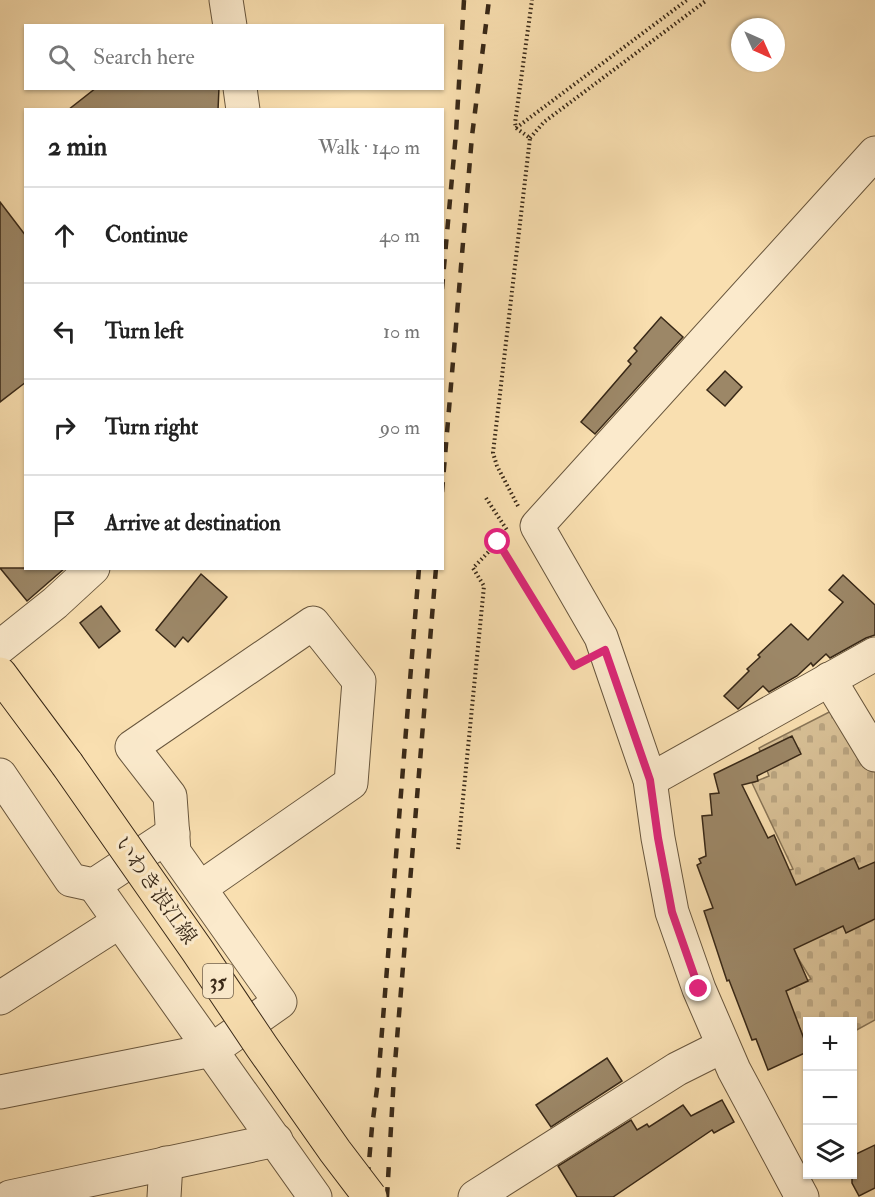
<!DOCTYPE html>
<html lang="en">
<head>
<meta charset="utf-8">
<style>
	body { margin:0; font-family:"IM FELL Double Pica","Noto Serif JP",serif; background:#f6f6f6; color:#222 }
	.controls { position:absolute; right:18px; bottom:18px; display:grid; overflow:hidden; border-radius:0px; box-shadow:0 2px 4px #0004 }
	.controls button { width:54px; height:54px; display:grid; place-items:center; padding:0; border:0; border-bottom:2px solid #e0e0e0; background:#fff; color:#222; font:30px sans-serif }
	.compass { position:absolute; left:731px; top:18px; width:54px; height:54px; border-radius:50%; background:#fff; box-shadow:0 2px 4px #0004; rotate:135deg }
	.stop { position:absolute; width:18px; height:18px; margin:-14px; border:4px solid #db2777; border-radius:50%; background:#fff }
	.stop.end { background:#db2777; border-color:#fff; box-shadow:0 2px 6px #0008 }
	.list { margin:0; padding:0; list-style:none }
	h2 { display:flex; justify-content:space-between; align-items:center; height:78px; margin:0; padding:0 24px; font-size:26px }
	h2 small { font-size:20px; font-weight:400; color:#767676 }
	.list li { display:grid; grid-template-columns:39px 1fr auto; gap:18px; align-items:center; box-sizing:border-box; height:96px; padding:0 24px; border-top:2px solid #e0e0e0 }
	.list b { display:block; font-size:22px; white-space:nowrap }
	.list em { font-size:20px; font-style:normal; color:#767676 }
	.icon { flex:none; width:33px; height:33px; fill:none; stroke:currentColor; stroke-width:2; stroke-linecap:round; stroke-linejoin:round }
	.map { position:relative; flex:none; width:875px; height:1197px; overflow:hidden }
	.search { position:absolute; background:#fff; box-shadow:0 2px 4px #0004; left:24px; top:24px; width:420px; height:66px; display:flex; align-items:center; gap:15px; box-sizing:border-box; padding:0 21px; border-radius:0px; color:#767676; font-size:22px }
	.panel { position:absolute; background:#fff; box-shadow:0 2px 4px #0004; left:24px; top:108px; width:420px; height:462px; border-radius:0px }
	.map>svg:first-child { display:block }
	.cemetery { fill:url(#cemetery-stones); stroke:#887456; stroke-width:1.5 }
	.building { fill:#9c8767; stroke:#382817; stroke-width:1.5 }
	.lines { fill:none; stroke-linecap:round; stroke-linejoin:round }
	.minor-casing { stroke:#68563d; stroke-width:35 }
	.major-casing { stroke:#382817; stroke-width:35 }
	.path { stroke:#382817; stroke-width:4; stroke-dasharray:1.5 3; stroke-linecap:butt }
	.minor { stroke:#fbeacc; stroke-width:33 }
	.major { stroke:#f9dfb0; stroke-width:33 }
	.rail { stroke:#382817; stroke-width:4.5; stroke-dasharray:10 10; stroke-linecap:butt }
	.major-bridge-casing { stroke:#382817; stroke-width:35; stroke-linecap:butt }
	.major-bridge { stroke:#f9dfb0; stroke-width:33 }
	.route { stroke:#db2777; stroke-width:8 }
	.labels { text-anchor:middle; stroke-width:6; stroke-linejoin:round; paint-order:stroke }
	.shield { fill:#fbeacc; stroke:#72624d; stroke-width:1.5 }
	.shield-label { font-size:20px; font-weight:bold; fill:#382817 }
	.street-label { font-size:21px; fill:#382817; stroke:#fbeacc }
</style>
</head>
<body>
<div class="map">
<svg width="875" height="1197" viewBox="0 0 875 1197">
	<defs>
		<pattern id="cemetery-stones" width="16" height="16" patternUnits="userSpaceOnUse" patternTransform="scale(1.5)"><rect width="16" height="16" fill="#d8c096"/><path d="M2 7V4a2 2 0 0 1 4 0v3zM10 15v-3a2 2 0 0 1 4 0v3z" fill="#baa581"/></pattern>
	</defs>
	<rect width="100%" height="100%" fill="#f9dfb0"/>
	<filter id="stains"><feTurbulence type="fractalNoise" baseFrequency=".00333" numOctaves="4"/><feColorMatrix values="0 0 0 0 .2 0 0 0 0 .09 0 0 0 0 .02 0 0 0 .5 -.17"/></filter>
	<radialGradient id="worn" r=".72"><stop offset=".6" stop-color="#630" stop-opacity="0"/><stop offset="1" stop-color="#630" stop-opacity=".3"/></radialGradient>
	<polygon class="cemetery" points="839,707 875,770 875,1020 853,1032 852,1022 808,1022 807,1046 784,991 811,979 791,947 768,877 793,869 752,783 769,776 759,748"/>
	<g class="building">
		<polygon points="96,88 219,88 218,110 68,110"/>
		<polygon points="0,202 26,236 26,382 0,402"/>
		<polygon points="661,317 683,337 595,434 581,422 631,364 628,361 637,351 634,348"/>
		<polygon points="725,371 742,387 725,406 707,390"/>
		<polygon points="0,568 65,568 27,601"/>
		<polygon points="201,574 227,597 188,642 183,637 175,647 156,630"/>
		<polygon points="843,575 875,605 875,635 866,638 830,658 826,654 813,666 811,663 797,676 769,692 763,686 738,709 724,696 749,671 747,669 760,657 758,655 791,624 808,640 843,602 829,590"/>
		<polygon points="101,606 120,631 99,648 80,623"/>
		<polygon points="792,736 801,754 757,776 758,781 742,785 768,838 774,835 796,885 854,858 859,869 875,862 875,919 846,933 843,926 794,949 808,981 786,991 807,1047 807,1052 768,1070 756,1039 752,1040 729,980 727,981 704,911 713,908 697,865 701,863 699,859 706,856 702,816 712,815 710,794 719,793 714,774"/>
		<polygon points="607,1058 622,1081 551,1127 536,1105"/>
		<polygon points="722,1100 734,1122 714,1133 712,1130 613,1197 577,1197 558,1166 631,1120 637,1130 647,1124 649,1127 683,1105 691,1116"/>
		<polygon points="875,1145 875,1188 859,1196 852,1183 852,1156"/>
	</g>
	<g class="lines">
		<g class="minor-casing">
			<g id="minor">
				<polyline points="226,0 230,26"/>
				<polyline points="240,88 243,110"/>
				<polyline points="0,647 55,603 93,568"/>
				<polyline points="829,679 875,755"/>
				<polyline points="0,775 71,880 94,885 173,833"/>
				<polyline points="650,780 875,654"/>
				<polyline points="94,885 315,1197"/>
				<polyline points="0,998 119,922"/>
				<polyline points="0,1092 212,1050 280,1002 174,852 170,796 132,747 313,623 359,681 351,783 200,888"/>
				<polyline points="10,1197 276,1140"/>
				<polyline points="164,1197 166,1163"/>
				<polyline points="475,1197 677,1069 723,1046"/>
				<polyline points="802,1197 734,1070 699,989 672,912 658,838 650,780 601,637 537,526 875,153"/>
			</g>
		</g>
		<g class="major-casing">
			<polyline id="major" points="0,674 67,764"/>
		</g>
		<g class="path">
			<polyline points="516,128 687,0"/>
			<polyline points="530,138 544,122 707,0"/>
			<polyline points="486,498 507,530"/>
			<polyline points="518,506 497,466 493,453 530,138 516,128 515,123 532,0"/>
			<polyline points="458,849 484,586 473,568 498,542 574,666 580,662"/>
		</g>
		<use href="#minor" class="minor"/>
		<use href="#major" class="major"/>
		<g class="rail">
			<polyline points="442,289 456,133 464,0"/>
			<polyline points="442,492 472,136 489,0"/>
			<polyline points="366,1197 372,1127 378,1081 419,568"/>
			<polyline points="387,1197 394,1075 436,568"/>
		</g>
		<g class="major-bridge-casing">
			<polyline id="major-bridge" points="67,764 197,950 262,1047 335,1151 370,1197"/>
		</g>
		<use href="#major-bridge" class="major-bridge"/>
	</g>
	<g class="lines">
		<polyline class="route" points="498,542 574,666 605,650 650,780 658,838 672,912 699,989"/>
	</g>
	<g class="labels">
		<rect class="shield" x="203" y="964" width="30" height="34" rx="4.5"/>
		<g class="shield-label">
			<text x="218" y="988">35</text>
		</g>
		<g class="street-label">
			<text transform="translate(156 890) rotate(55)" y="7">いわき浪江線</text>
		</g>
	</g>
	<rect width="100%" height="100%" filter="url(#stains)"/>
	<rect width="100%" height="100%" fill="url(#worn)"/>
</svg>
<div class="controls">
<button>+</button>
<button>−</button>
<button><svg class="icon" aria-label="layers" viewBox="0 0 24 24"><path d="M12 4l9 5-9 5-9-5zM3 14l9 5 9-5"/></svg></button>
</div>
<svg class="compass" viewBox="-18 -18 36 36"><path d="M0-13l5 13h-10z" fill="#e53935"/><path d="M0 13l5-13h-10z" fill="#767676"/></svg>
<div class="stop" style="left:498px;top:542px"></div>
<div class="stop end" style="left:699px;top:989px"></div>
<div class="search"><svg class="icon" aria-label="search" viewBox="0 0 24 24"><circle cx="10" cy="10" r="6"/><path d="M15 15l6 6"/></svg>Search here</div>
<section class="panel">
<h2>2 min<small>Walk · 140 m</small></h2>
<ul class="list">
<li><svg class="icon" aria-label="ahead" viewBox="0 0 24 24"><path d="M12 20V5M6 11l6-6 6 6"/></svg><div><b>Continue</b></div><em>40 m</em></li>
<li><svg class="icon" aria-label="left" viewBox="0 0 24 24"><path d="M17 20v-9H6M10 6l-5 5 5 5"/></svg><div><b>Turn left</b></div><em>10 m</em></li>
<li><svg class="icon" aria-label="right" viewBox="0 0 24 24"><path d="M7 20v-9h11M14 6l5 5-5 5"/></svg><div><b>Turn right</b></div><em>90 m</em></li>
<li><svg class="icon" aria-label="arrive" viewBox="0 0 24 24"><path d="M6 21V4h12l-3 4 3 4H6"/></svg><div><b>Arrive at destination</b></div></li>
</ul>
</section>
</div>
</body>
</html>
